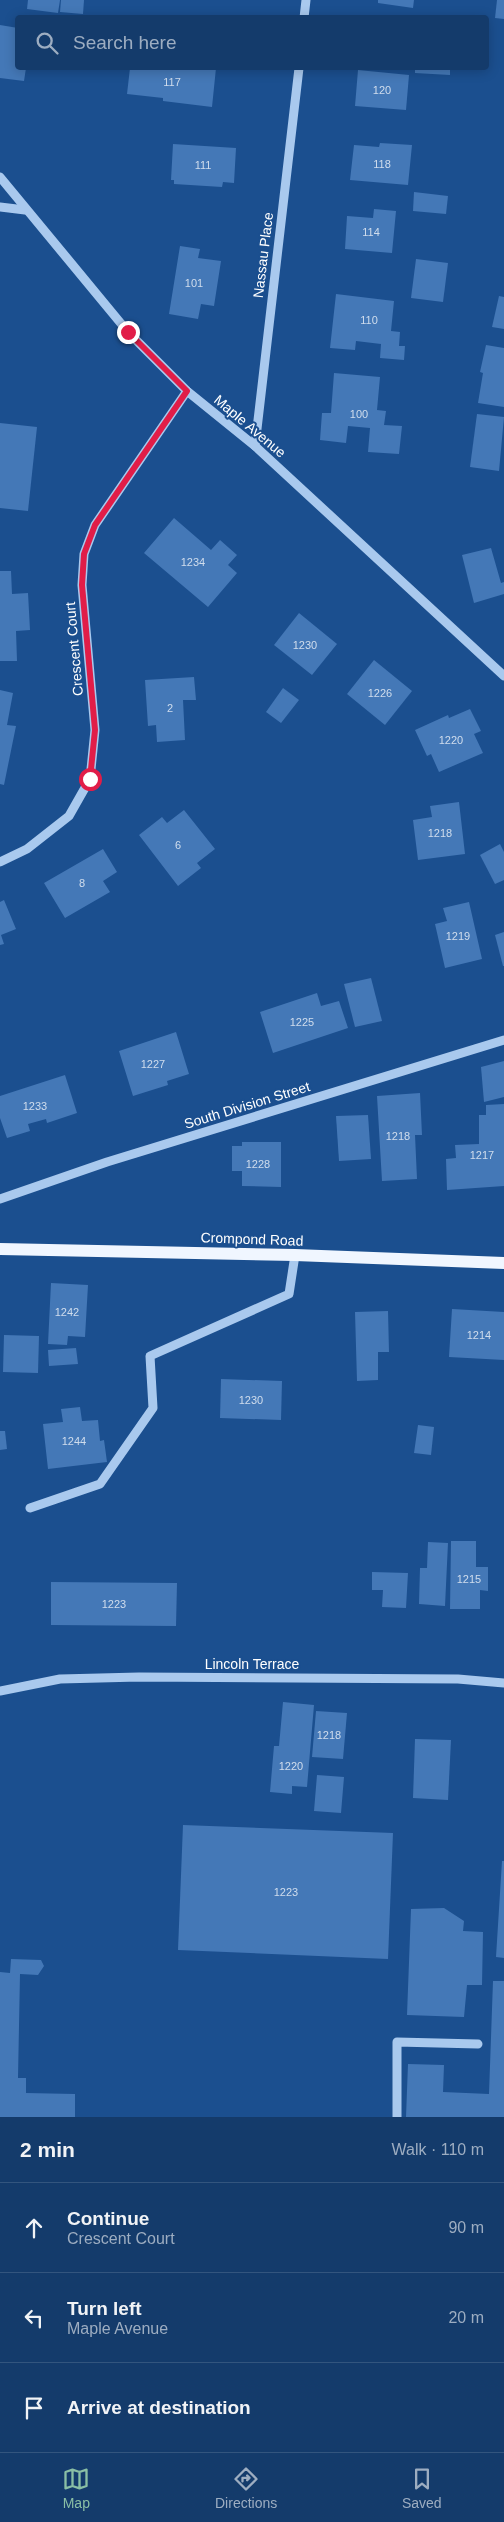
<!DOCTYPE html>
<html lang="en">
<head>
<meta charset="utf-8">
<style>
	body { margin:0; font-family:Helvetica,sans-serif; background:#1d4271; color:#f1f3f6 }
	.stop { position:absolute; width:15px; height:15px; margin:-11px; border:4px solid #e11d48; border-radius:50%; background:#fff }
	.stop.end { background:#e11d48; border-color:#fff; box-shadow:0 1px 5px #0008 }
	.list { margin:0; padding:0; list-style:none }
	h2 { display:flex; justify-content:space-between; align-items:center; height:65px; margin:0; padding:0 20px; font-size:21px }
	h2 small { font-size:16px; font-weight:400; color:#9dadc1 }
	.list li { display:grid; grid-template-columns:32px 1fr auto; gap:15px; align-items:center; box-sizing:border-box; height:90px; padding:0 20px; border-top:1px solid #33557e }
	.list b { display:block; font-size:19px; white-space:nowrap }
	.list p { margin:0; font-size:16px; white-space:nowrap; color:#9dadc1 }
	.list em { font-size:16px; font-style:normal; color:#9dadc1 }
	.icon { flex:none; width:28px; height:28px; fill:none; stroke:currentColor; stroke-width:2; stroke-linecap:round; stroke-linejoin:round }
	.map { position:relative; flex:none; width:504px; height:2117px; overflow:hidden }
	.search { position:absolute; background:#143b6b; box-shadow:0 2px 12px #0003; left:15px; right:15px; top:15px; height:55px; display:flex; align-items:center; gap:12px; box-sizing:border-box; padding:0 18px; border-radius:5px; color:#9dadc1; font-size:19px }
	.sheet { height:335px; background:#143b6b }
	nav { display:flex; justify-content:space-around; align-items:center; box-sizing:border-box; height:70px; border-top:1px solid #33557e; background:#143b6b; font-size:14px; color:#9dadc1 }
	nav a { display:grid; justify-items:center; gap:2px }
	nav .on { color:#8abfa5 }
	.map>svg:first-child { display:block }
	.building { fill:#4478b7 }
	.lines { fill:none; stroke-linecap:round; stroke-linejoin:round }
	.minor { stroke:#a9c9ee; stroke-width:9 }
	.major { stroke:#f0f6ff; stroke-width:12 }
	.route { stroke:#e11d48; stroke-width:6 }
	.labels { text-anchor:middle; stroke-width:4; stroke-linejoin:round; paint-order:stroke }
	.number-label { font-size:11px; fill:#d0dded }
	.street-label { font-size:14px; fill:#fff; stroke:#1b4f8f }
</style>
</head>
<body>
<div class="map">
<svg width="504" height="2117" viewBox="0 0 504 2117">
	<rect width="100%" height="100%" fill="#1b4f8f"/>
	<g class="building">
		<polygon points="28,0 60,0 58,13 27,9"/>
		<polygon points="61,0 84,0 83,14 60,12"/>
		<polygon points="378,0 414,0 413,8 378,3"/>
		<polygon points="497,0 504,0 504,19 495,18"/>
		<polygon points="0,25 18,28 18,68 26,68 24,81 0,78"/>
		<polygon points="130,68 216,68 212,107 163,101 163,98 127,94"/>
		<polygon points="415,68 450,68 450,75 415,73"/>
		<polygon points="358,70 409,75 406,110 355,106"/>
		<polygon points="380,143 412,145 408,185 350,180 354,145 379,147"/>
		<polygon points="173,144 236,148 234,183 223,182 222,187 174,184 174,180 171,180"/>
		<polygon points="414,192 448,196 446,214 413,211"/>
		<polygon points="374,209 396,211 392,253 345,249 347,216 373,218"/>
		<polygon points="180,246 200,249 198,258 221,261 214,306 201,304 198,319 169,314"/>
		<polygon points="416,259 448,263 443,302 411,298"/>
		<polygon points="336,294 394,301 391,331 400,332 399,346 405,346 404,360 380,358 381,344 356,341 355,350 330,348"/>
		<polygon points="499,296 504,297 504,329 492,327"/>
		<polygon points="486,345 504,348 504,407 478,403 483,373 480,372"/>
		<polygon points="334,373 380,377 377,410 386,411 384,425 402,426 399,454 368,452 370,428 348,426 346,443 320,440 322,413 331,413"/>
		<polygon points="477,414 504,417 499,471 470,467"/>
		<polygon points="0,423 37,427 28,511 0,508"/>
		<polygon points="174,518 211,550 220,540 237,555 228,565 237,573 208,607 144,553"/>
		<polygon points="491,548 501,583 504,582 504,594 474,603 462,555"/>
		<polygon points="0,571 11,571 12,594 28,593 30,630 16,631 17,661 0,661"/>
		<polygon points="299,613 337,644 312,675 274,645"/>
		<polygon points="374,660 412,691 385,725 347,694"/>
		<polygon points="194,677 196,700 183,700 185,740 157,742 156,725 148,726 145,680"/>
		<polygon points="283,688 299,700 281,723 266,712"/>
		<polygon points="0,690 13,693 7,725 16,726 4,785 0,784"/>
		<polygon points="470,709 481,731 474,734 483,753 439,772 431,754 427,756 415,730 448,715 449,718"/>
		<polygon points="459,802 465,854 418,860 413,820 432,817 430,806"/>
		<polygon points="184,810 215,849 197,863 201,868 178,886 139,835 162,817 167,823"/>
		<polygon points="500,844 504,852 504,880 495,884 480,855"/>
		<polygon points="103,849 117,872 103,881 110,892 65,918 44,883"/>
		<polygon points="4,900 16,929 1,935 4,944 0,945 0,902"/>
		<polygon points="469,902 482,959 445,968 435,924 447,921 443,908"/>
		<polygon points="504,932 504,966 503,966 495,935"/>
		<polygon points="371,978 382,1021 355,1027 344,984"/>
		<polygon points="317,993 321,1006 339,1001 348,1028 273,1053 260,1012"/>
		<polygon points="176,1032 189,1074 167,1081 168,1085 133,1096 119,1051"/>
		<polygon points="504,1061 504,1097 484,1102 481,1067"/>
		<polygon points="65,1075 77,1113 47,1123 46,1119 28,1124 30,1131 7,1138 0,1118 0,1096"/>
		<polygon points="420,1093 422,1135 415,1135 417,1179 382,1181 377,1096"/>
		<polygon points="504,1104 504,1186 447,1190 446,1159 456,1158 455,1145 479,1144 479,1115 486,1115 486,1105"/>
		<polygon points="368,1115 371,1159 339,1161 336,1116"/>
		<polygon points="242,1142 281,1142 281,1187 242,1186 242,1171 232,1171 232,1146 242,1146"/>
		<polygon points="51,1283 88,1285 85,1337 68,1336 67,1345 48,1344"/>
		<polygon points="452,1309 504,1312 504,1360 449,1357"/>
		<polygon points="388,1311 389,1352 378,1352 378,1380 357,1381 355,1312"/>
		<polygon points="4,1335 39,1336 38,1373 3,1372"/>
		<polygon points="76,1348 78,1364 49,1366 48,1350"/>
		<polygon points="221,1379 282,1381 281,1420 220,1418"/>
		<polygon points="80,1407 82,1421 98,1420 100,1441 104,1440 107,1462 48,1469 43,1424 63,1422 61,1409"/>
		<polygon points="418,1425 434,1427 431,1455 414,1453"/>
		<polygon points="0,1431 5,1431 7,1449 0,1450"/>
		<polygon points="451,1541 476,1541 476,1567 488,1567 488,1591 480,1590 480,1609 450,1609"/>
		<polygon points="428,1542 448,1543 445,1606 419,1604 420,1568 427,1568"/>
		<polygon points="372,1572 408,1573 406,1608 382,1607 383,1590 372,1590"/>
		<polygon points="51,1582 177,1583 176,1626 51,1625"/>
		<polygon points="283,1702 314,1705 307,1787 292,1786 292,1794 270,1792 274,1746 279,1746"/>
		<polygon points="316,1711 347,1713 343,1759 312,1757"/>
		<polygon points="415,1739 451,1740 448,1800 413,1798"/>
		<polygon points="317,1775 344,1777 341,1813 314,1811"/>
		<polygon points="183,1825 393,1833 388,1959 178,1950"/>
		<polygon points="502,1861 504,1861 504,1958 496,1957"/>
		<polygon points="444,1908 464,1921 463,1931 483,1932 482,1985 467,1985 464,2017 407,2015 411,1909"/>
		<polygon points="11,1959 41,1960 44,1966 38,1975 20,1974 18,2078 26,2078 26,2093 75,2094 75,2117 0,2117 0,1972 10,1973"/>
		<polygon points="493,1981 504,1981 504,2117 406,2117 408,2064 444,2065 443,2092 489,2094"/>
	</g>
	<g class="lines">
		<g class="minor">
			<polyline points="304,18 306,0"/>
			<polyline points="0,177 128,332 187,391 255,446 504,676"/>
			<polyline points="0,207 25,210"/>
			<polyline points="255,446 299,68"/>
			<polyline points="0,862 27,849 69,816 90,779 95,730 82,585 84,554 95,525 187,391"/>
			<polyline points="0,1199 107,1162 504,1040"/>
			<polyline points="30,1508 100,1484 153,1408 150,1356 289,1294 295,1255"/>
			<polyline points="0,1691 60,1679 139,1677 458,1679 504,1683"/>
			<polyline points="397,2117 397,2042 478,2044"/>
		</g>
		<polyline class="major" points="0,1249 295,1255 504,1263"/>
	</g>
	<g class="lines">
		<polyline class="route" points="90,779 95,730 82,585 84,554 95,525 187,391 128,332"/>
	</g>
	<g class="labels">
		<g class="number-label">
			<text x="172" y="86">117</text>
			<text x="382" y="94">120</text>
			<text x="382" y="168">118</text>
			<text x="203" y="169">111</text>
			<text x="371" y="236">114</text>
			<text x="194" y="287">101</text>
			<text x="369" y="324">110</text>
			<text x="359" y="418">100</text>
			<text x="193" y="566">1234</text>
			<text x="305" y="649">1230</text>
			<text x="380" y="697">1226</text>
			<text x="170" y="712">2</text>
			<text x="451" y="744">1220</text>
			<text x="440" y="837">1218</text>
			<text x="178" y="849">6</text>
			<text x="82" y="887">8</text>
			<text x="458" y="940">1219</text>
			<text x="302" y="1026">1225</text>
			<text x="153" y="1068">1227</text>
			<text x="35" y="1110">1233</text>
			<text x="398" y="1140">1218</text>
			<text x="482" y="1159">1217</text>
			<text x="258" y="1168">1228</text>
			<text x="67" y="1316">1242</text>
			<text x="479" y="1339">1214</text>
			<text x="251" y="1404">1230</text>
			<text x="74" y="1445">1244</text>
			<text x="469" y="1583">1215</text>
			<text x="114" y="1608">1223</text>
			<text x="329" y="1739">1218</text>
			<text x="291" y="1770">1220</text>
			<text x="286" y="1896">1223</text>
		</g>
		<g class="street-label">
			<text transform="translate(263 255) rotate(-83)" y="5">Nassau Place</text>
			<text transform="translate(250 426) rotate(40)" y="5">Maple Avenue</text>
			<text transform="translate(74 649) rotate(-95)" y="5">Crescent Court</text>
			<text transform="translate(247 1105) rotate(-17)" y="5">South Division Street</text>
			<text transform="translate(252 1239) rotate(2)" y="5">Crompond Road</text>
			<text x="252" y="1669">Lincoln Terrace</text>
		</g>
	</g>
</svg>
<div class="stop" style="left:90px;top:779px"></div>
<div class="stop end" style="left:128px;top:332px"></div>
<div class="search"><svg class="icon" aria-label="search" viewBox="0 0 24 24"><circle cx="10" cy="10" r="6"/><path d="M15 15l6 6"/></svg>Search here</div>
</div>
<section class="sheet">
<h2>2 min<small>Walk · 110 m</small></h2>
<ul class="list">
<li><svg class="icon" aria-label="ahead" viewBox="0 0 24 24"><path d="M12 20V5M6 11l6-6 6 6"/></svg><div><b>Continue</b><p>Crescent Court</p></div><em>90 m</em></li>
<li><svg class="icon" aria-label="left" viewBox="0 0 24 24"><path d="M17 20v-9H6M10 6l-5 5 5 5"/></svg><div><b>Turn left</b><p>Maple Avenue</p></div><em>20 m</em></li>
<li><svg class="icon" aria-label="arrive" viewBox="0 0 24 24"><path d="M6 21V4h12l-3 4 3 4H6"/></svg><div><b>Arrive at destination</b></div></li>
</ul>
</section>
<nav>
<a class="on"><svg class="icon" aria-label="map" viewBox="0 0 24 24"><path d="M3 6l6-2 6 2 6-2v14l-6 2-6-2-6 2zM9 4v14M15 6v14"/></svg>Map</a>
<a><svg class="icon" aria-label="directions" viewBox="0 0 24 24"><path d="M12 3l9 9-9 9-9-9zM9 14v-3h6M13 9l2 2-2 2"/></svg>Directions</a>
<a><svg class="icon" aria-label="saved" viewBox="0 0 24 24"><path d="M7 4h10v16l-5-4-5 4z"/></svg>Saved</a>
</nav>
</body>
</html>
